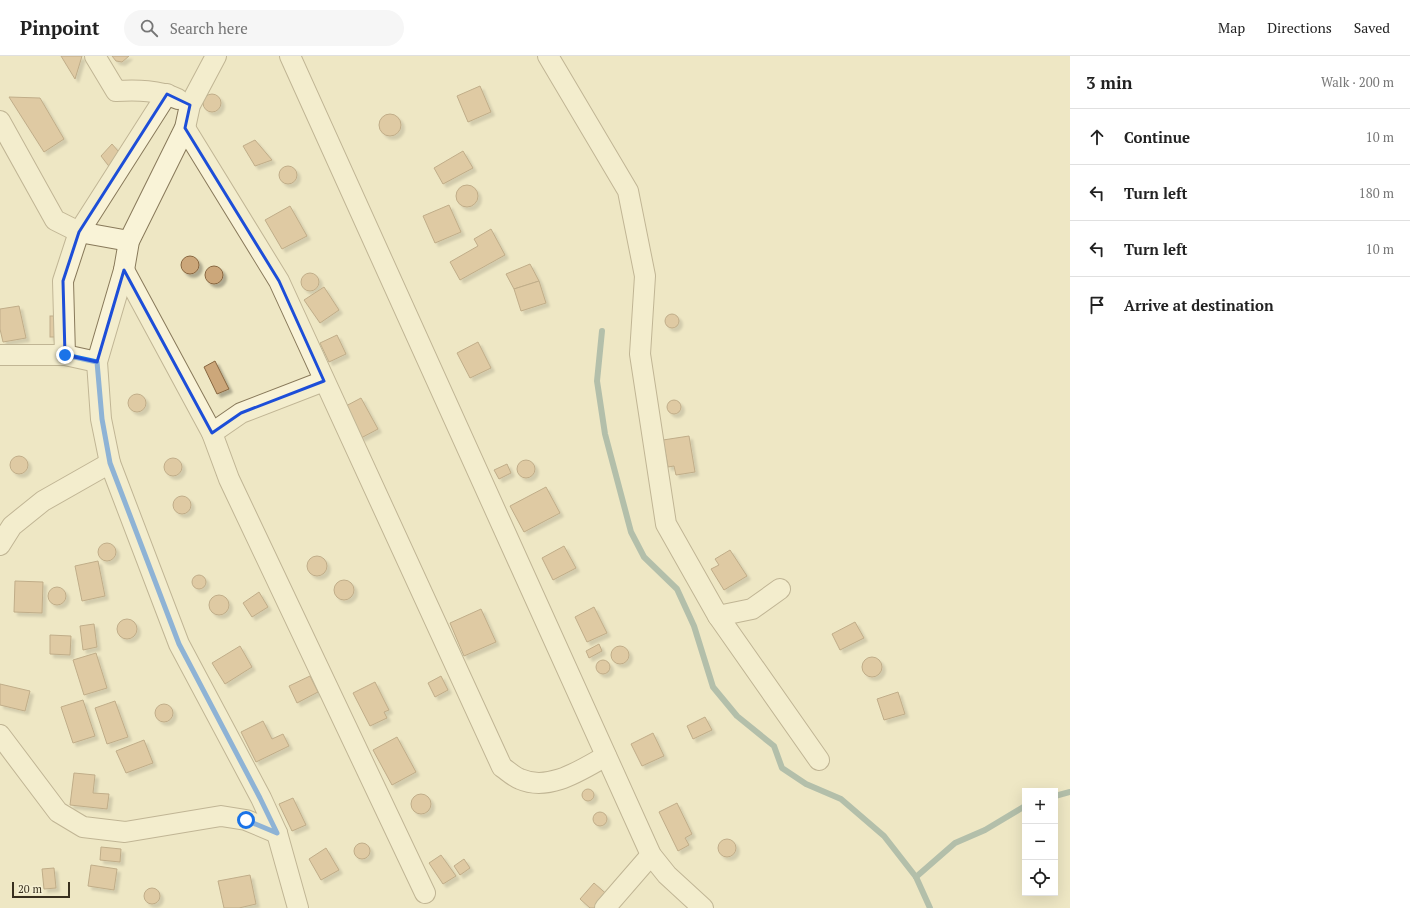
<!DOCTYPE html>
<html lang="en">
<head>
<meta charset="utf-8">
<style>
	body { margin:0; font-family:"PT Serif",serif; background:#f6f6f6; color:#222 }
	.controls { position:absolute; right:12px; bottom:12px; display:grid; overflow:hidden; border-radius:0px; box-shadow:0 4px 16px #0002 }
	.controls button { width:36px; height:36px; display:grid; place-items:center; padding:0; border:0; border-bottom:1px solid #e0e0e0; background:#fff; color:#222; font:20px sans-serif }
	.scale { position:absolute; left:12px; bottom:10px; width:58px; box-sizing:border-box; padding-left:4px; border:2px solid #382f1e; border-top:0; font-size:11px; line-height:14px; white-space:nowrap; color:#382f1e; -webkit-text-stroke:3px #f5f0d3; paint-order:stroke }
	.stop { position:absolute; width:12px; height:12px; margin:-9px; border:3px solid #1a73e8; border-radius:50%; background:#fff }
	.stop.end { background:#1a73e8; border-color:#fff; box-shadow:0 1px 4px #0008 }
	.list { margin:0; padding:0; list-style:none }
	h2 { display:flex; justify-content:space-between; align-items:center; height:52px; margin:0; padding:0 16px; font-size:17px }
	h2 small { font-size:13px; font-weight:400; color:#767676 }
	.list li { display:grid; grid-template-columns:26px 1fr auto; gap:12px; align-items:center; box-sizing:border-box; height:56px; padding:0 16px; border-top:1px solid #e0e0e0 }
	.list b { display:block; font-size:15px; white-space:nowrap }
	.list em { font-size:13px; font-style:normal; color:#767676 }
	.icon { flex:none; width:22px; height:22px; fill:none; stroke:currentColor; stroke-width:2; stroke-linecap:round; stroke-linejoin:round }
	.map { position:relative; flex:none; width:1070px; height:852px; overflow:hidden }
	header { display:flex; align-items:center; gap:24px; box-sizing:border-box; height:56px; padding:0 20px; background:#fff; border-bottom:1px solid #e0e0e0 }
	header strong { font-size:19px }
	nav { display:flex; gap:22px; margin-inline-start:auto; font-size:14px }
	.search { width:280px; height:36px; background:#f6f6f6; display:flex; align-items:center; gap:10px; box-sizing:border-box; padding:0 14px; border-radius:22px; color:#767676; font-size:15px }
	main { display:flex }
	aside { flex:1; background:#fff }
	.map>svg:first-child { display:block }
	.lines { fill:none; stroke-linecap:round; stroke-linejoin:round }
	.stream { stroke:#6c8f8b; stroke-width:6 }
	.building { fill:#cca77a; stroke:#876640; filter:url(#shadow) }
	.street-casing { stroke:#88795a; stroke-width:22 }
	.street { stroke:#f9f3d7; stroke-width:20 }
	.route { stroke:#1a73e8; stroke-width:5 }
	.marked { fill:none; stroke:#1d4ed8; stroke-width:3; stroke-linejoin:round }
</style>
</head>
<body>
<header>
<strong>Pinpoint</strong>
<div class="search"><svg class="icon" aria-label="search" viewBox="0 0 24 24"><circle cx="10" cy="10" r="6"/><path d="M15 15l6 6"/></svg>Search here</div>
<nav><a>Map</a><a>Directions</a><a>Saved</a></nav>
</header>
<main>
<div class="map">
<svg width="1070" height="852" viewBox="0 0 1070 852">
	<defs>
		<filter id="shadow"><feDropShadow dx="3.5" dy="3.5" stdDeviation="1" flood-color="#0004"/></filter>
	</defs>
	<rect width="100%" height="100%" fill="#eee7c4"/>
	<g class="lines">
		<g class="stream">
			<polyline points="602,275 597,325 605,378 631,476 644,501 677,533 694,570 713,631 737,660 774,690 782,712 806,728 841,743 884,780 916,821 930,852"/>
			<polyline points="1055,740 1070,736"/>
			<polyline points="916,821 955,787 985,774 1025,750"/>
		</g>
	</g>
	<g class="building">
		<polygon points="61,0 82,0 75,23"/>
		<polygon points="112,0 129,0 122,6 116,5"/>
		<polygon points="480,30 491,56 468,66 457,40"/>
		<circle cx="212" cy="47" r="9"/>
		<polygon points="9,41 40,42 64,83 44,96"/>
		<circle cx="390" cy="69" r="11"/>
		<polygon points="255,84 272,104 255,110 243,90"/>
		<polygon points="112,88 125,103 115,118 101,100"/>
		<polygon points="463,95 473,112 443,128 434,112"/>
		<circle cx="288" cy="119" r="9"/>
		<circle cx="467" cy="140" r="11"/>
		<polygon points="449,149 461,176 435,187 423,160"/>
		<polygon points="290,150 307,180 282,193 265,164"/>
		<polygon points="491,173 505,199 460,224 450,206 478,190 474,183"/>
		<circle cx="190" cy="209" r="9"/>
		<polygon points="530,208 539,225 514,233 506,218"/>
		<circle cx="214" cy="219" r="9"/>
		<circle cx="310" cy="226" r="9"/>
		<polygon points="539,225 546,247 521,255 514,233"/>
		<polygon points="324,231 339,254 320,267 304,244"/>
		<polygon points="19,250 26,282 3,286 0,273 0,253"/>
		<circle cx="672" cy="265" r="7"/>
		<rect x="50" y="260" width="11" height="21"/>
		<polygon points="337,279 346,298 329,306 320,287"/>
		<polygon points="478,286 491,312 470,322 457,297"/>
		<polygon points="215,305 229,333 217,338 204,311"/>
		<circle cx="137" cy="347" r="9"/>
		<polygon points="361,342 378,373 361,382 344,351"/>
		<circle cx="674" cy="351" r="7"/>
		<polygon points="689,380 695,416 676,419 674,410 668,411 663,384"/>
		<circle cx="19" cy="409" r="9"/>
		<circle cx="173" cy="411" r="9"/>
		<circle cx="526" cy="413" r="9"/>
		<polygon points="507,408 511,417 499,423 494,414"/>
		<polygon points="546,431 560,457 524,476 510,450"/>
		<circle cx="182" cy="449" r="9"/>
		<circle cx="107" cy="496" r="9"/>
		<polygon points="564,490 576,512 553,524 542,502"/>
		<polygon points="730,494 747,520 724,534 711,513 719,509 715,503"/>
		<circle cx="317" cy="510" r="10"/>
		<polygon points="98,505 105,540 82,545 75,510"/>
		<circle cx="199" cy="526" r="7"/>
		<circle cx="344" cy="534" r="10"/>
		<polygon points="15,525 43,526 42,557 14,556"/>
		<circle cx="57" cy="540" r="9"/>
		<polygon points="259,536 268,551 252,561 243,547"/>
		<circle cx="219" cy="549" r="10"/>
		<polygon points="594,551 607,577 587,586 575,561"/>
		<polygon points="481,553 496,586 464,600 450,567"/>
		<circle cx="127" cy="573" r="10"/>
		<polygon points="855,566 864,582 840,594 832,578"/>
		<polygon points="94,568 97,591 83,594 80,570"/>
		<polygon points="50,579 71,580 70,599 50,598"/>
		<polygon points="599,588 602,595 589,602 586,595"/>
		<polygon points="240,590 252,611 225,628 212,607"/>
		<circle cx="620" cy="599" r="9"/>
		<polygon points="96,597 107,632 84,639 73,604"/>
		<circle cx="872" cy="611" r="10"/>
		<circle cx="603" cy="611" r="7"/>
		<polygon points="310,620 318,636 297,647 289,630"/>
		<polygon points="441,620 448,634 435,641 428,627"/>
		<polygon points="375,626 389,654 384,656 387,662 370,670 353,637"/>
		<polygon points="0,628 30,635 25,655 0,649"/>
		<polygon points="898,636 905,658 884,664 877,643"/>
		<polygon points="83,644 95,680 73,687 61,651"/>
		<polygon points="115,645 128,681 107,688 95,652"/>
		<circle cx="164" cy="657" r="9"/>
		<polygon points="705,661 712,674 693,683 687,670"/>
		<polygon points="263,665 272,683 283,678 289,690 256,706 241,676"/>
		<polygon points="653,677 664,700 642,710 631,688"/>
		<polygon points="397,681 416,716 392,729 373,694"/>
		<polygon points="144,684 153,707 126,717 116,695"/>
		<polygon points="74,717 95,719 93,737 109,738 107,753 70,749"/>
		<circle cx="588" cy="739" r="6"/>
		<circle cx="421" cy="748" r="10"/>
		<polygon points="293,742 306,769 292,775 279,748"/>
		<polygon points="677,747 692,778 685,782 689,789 678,795 659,756"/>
		<circle cx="600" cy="763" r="7"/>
		<circle cx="727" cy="792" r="9"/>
		<circle cx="362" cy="795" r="8"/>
		<polygon points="101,791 121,793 120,806 100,804"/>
		<polygon points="326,792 339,814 321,824 309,803"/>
		<polygon points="441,799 456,820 443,828 429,807"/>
		<polygon points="464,803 470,812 460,819 454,810"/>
		<polygon points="91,809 117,813 114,834 88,830"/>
		<polygon points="54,812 56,832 44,833 42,813"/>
		<polygon points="250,819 256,848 239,852 224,852 218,825"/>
		<polygon points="594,827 611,842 602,852 590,852 580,843"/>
		<circle cx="152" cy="840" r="8"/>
	</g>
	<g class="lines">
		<g class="street-casing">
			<g id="street">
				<path d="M95 0 116 35C138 34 158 34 178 43"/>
				<polyline points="216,0 190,49 185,72 129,185 124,214 97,306 101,363 110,407 179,588 261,742 277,777 298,852"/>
				<polyline points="290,0 651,799 667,819 703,852"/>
				<polyline points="548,0 628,135 645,220 640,298 666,468 718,560 752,553 780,533"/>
				<polyline points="0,65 55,164 79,176 129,185"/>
				<path d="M185 72 279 225 502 711C508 715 514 721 520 723 549 736 581 714 606 700"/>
				<polyline points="124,214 212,377 229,423 425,837"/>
				<polyline points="0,299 65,299 97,306"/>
				<polyline points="65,299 63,225 79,176 167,38"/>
				<polyline points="212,377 241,357 324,325"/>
				<polyline points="0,489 12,470 43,445 110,407"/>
				<polyline points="718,560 819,704"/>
				<polyline points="0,679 58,756 83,771 125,776 221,760 246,764 277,777"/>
				<polyline points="605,852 651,799"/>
			</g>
		</g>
		<use href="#street" class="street"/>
	</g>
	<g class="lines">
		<polyline class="route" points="65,299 97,306 102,363 110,407 179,588 260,742 277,777 246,764"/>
	</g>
	<path d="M0 0H1070V852H0ZM167 38 190 49 185 72 279 225 324 325 241 357 212 377 124 214 97 306 65 299 63 225 79 176Z" fill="#eee7c4" fill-opacity=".55" fill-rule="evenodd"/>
	<path class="marked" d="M167 38 190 49 185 72 279 225 324 325 241 357 212 377 124 214 97 306 65 299 63 225 79 176Z"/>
</svg>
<div class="controls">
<button>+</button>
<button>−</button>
<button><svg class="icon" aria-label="locate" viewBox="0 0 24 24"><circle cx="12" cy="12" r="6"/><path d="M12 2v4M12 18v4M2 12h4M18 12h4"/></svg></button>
</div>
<div class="scale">20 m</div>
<div class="stop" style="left:246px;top:764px"></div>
<div class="stop end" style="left:65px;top:299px"></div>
</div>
<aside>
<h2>3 min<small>Walk · 200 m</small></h2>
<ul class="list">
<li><svg class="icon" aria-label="ahead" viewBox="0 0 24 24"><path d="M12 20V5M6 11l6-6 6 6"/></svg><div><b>Continue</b></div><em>10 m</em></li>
<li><svg class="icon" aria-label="left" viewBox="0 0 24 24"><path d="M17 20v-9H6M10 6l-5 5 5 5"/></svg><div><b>Turn left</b></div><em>180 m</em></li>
<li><svg class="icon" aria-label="left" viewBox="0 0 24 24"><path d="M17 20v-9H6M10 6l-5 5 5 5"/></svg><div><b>Turn left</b></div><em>10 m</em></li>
<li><svg class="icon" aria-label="arrive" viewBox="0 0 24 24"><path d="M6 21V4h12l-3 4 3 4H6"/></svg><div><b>Arrive at destination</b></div></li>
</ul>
</aside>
</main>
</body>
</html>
